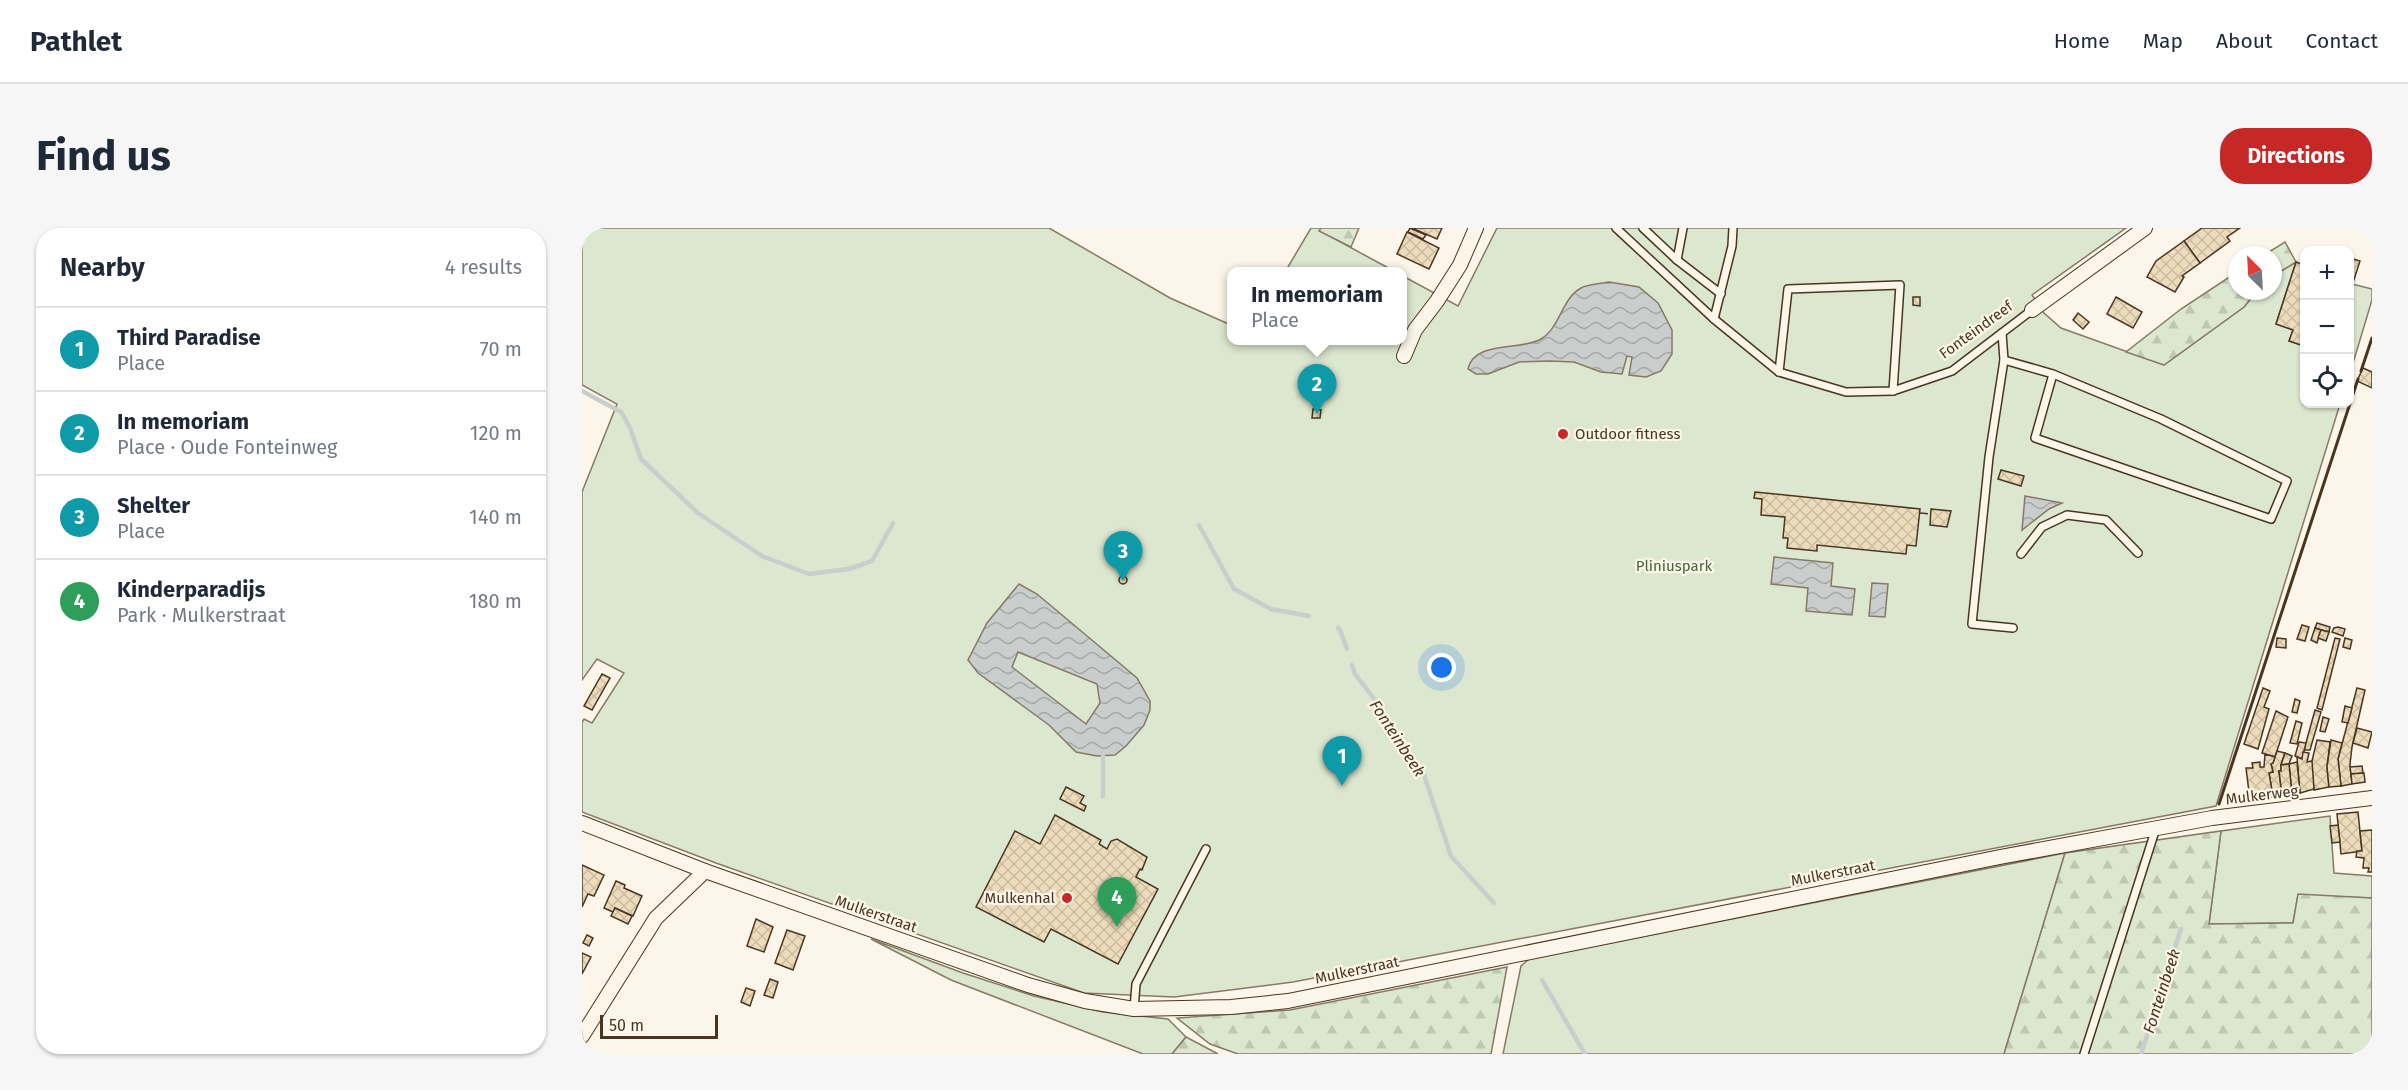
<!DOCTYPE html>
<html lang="en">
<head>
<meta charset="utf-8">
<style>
	body { margin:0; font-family:"Fira Sans",sans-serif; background:#f6f6f7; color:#1f2937 }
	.controls { position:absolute; right:18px; top:18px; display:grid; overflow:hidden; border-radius:12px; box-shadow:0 2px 4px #0004 }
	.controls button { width:54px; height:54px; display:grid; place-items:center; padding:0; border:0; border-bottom:2px solid #e0e1e3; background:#fff; color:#1f2937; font:30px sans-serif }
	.compass { position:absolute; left:1646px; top:18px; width:54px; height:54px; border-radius:50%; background:#fff; box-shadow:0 2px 4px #0004; rotate:336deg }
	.scale { position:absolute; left:18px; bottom:15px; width:118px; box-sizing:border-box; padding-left:6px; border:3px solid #4a3520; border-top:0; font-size:16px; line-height:21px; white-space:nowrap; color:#4a3520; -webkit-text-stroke:4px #fbf6e9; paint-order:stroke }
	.you { position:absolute; left:860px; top:440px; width:21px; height:21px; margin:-15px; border:4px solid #fff; border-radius:50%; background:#1a73e8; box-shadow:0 0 0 9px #1a73e833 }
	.badge { display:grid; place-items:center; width:39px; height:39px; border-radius:50%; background:#c62828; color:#fff; font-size:20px; font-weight:700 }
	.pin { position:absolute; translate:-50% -50px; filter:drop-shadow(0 2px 3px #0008) }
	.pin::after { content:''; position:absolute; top:32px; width:21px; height:18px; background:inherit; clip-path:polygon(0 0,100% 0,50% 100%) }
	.popup { position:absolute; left:645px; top:39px; width:180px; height:78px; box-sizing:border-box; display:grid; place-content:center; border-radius:12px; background:#fff; filter:drop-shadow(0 2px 4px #0005); font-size:20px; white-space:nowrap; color:#747a83 }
	.popup b { font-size:22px; color:#1f2937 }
	.popup::after { content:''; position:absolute; left:50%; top:100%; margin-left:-12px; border:12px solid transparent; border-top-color:#fff }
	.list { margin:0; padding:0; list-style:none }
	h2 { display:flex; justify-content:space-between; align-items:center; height:78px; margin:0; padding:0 24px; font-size:26px }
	h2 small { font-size:20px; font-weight:400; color:#747a83 }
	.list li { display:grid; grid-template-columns:39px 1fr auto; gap:18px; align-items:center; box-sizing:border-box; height:84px; padding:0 24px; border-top:2px solid #e0e1e3 }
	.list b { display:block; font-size:22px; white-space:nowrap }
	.list p { margin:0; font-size:20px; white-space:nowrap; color:#747a83 }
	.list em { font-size:20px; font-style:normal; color:#747a83 }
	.icon { flex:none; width:33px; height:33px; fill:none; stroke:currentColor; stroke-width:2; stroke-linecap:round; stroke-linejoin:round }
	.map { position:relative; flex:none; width:1790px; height:826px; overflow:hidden; border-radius:24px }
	header { display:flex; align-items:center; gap:36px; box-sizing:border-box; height:84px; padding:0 30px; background:#fff; border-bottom:2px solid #e0e1e3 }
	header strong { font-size:28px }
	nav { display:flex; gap:33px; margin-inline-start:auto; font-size:21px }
	.intro { display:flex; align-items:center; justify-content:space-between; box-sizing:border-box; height:144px; padding:0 36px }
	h1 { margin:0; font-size:42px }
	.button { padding:15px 27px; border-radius:24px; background:#c62828; color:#fff; font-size:21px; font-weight:700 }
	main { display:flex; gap:36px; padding:0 36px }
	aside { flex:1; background:#fff; border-radius:24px; box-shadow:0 2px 4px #0004 }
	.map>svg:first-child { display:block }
	.green { fill:#dce7d0; stroke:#887966; stroke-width:1.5 }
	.forest { fill:url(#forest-firs); stroke:#887966; stroke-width:1.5 }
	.water { fill:url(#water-waves); stroke:#887966; stroke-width:1.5; fill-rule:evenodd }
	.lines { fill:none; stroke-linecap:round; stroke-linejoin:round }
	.stream { stroke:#c9cecd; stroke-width:4.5 }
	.building { fill:url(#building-cross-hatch); stroke:#4a3520; stroke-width:1.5 }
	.service-casing { stroke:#4a3520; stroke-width:10 }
	.minor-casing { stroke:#4a3520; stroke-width:16 }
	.service { stroke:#fbf6e9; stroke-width:7 }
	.minor { stroke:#fbf6e9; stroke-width:14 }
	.fence { stroke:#4a3520; stroke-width:1.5; stroke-dasharray:8 3; stroke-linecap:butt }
	.wall { stroke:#4a3520; stroke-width:3 }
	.poi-dot { fill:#c62828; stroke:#fbf6e9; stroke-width:2 }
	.labels { text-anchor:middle; stroke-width:4.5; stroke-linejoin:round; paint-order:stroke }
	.street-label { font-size:15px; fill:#4a3520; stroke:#fbf6e9 }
	.poi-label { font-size:15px; fill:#4a3520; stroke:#fbf6e9; text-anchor:start }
	.park-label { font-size:15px; fill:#436837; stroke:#fbf6e9 }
	.water-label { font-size:16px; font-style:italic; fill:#4a3520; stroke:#fbf6e9 }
</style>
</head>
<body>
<header>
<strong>Pathlet</strong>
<nav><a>Home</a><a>Map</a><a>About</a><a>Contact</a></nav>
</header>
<div class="intro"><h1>Find us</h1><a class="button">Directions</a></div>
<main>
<aside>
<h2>Nearby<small>4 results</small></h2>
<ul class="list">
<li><span class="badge" style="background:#0f9aa8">1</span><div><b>Third Paradise</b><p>Place</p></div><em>70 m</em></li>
<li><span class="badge" style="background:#0f9aa8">2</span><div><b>In memoriam</b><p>Place · Oude Fonteinweg</p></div><em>120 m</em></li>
<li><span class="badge" style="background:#0f9aa8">3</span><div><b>Shelter</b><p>Place</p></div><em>140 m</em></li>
<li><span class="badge" style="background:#2e9e5b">4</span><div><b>Kinderparadijs</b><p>Park · Mulkerstraat</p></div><em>180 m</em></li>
</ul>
</aside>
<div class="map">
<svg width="1790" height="826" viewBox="0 0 1790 826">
	<defs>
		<pattern id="forest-firs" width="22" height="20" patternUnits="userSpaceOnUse" patternTransform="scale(1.5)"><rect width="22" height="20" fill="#dce7d0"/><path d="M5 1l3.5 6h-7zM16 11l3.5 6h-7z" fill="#bec7b2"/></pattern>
		<pattern id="water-waves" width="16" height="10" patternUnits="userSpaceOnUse" patternTransform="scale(1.5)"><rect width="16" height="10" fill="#c9cecd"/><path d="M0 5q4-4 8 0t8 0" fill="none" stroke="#a5a8a6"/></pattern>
		<pattern id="building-cross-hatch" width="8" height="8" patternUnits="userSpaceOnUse" patternTransform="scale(1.5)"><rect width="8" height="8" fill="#ecdcbc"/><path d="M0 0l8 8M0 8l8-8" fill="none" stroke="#ccbda1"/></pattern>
	</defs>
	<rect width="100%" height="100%" fill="#fbf6e9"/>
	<g class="green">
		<polygon points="0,0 467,0 588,70 649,97 650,112 820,112 821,48 876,78 915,0 1544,0 1450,67 1462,85 1479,100 1582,137 1662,79 1675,63 1691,63 1691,48 1714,34 1694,96 1711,102 1707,113 1722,118 1722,176 1758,176 1634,578 711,754 592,769 502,765 134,635 0,584 0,494 2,491 10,495 42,445 15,431 0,452 0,264 35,176 0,157"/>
		<polygon points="729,0 739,0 738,3 812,43 703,44"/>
		<polygon points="1770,56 1790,61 1790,72 1768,145 1768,64"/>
		<polygon points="1748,588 1752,645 1790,648 1790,670 1716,667 1711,695 1627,696 1639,603"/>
		<polygon points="1483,625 1422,826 921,826 939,738 947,731"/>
		<polygon points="289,711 381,745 452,768 521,784 586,791 604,809 590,826 561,826 369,752"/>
	</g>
	<g class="forest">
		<polygon points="739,0 777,0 769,19 737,3"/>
		<polygon points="1703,14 1714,34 1691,48 1691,27 1682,27"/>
		<polygon points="1655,44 1655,63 1675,63 1662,79 1582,137 1544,124 1599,81"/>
		<polygon points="1639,603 1627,696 1711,695 1716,666 1790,670 1790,826 1422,826 1483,625"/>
		<polygon points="925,739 909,826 656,826 628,816 595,790 708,782"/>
		<polygon points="604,809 636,826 590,826"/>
	</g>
	<g class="water">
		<path d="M1027 54 1057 59 1076 75 1090 102V126L1079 143 1064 149 1047 147 1050 129 1045 128 1040 146 1019 144 992 134 968 133 937 134 906 146H894L886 141C892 112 940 123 959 111 978 100 980 70 999 60 1007 56 1018 56 1027 54Z"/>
		<polygon points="1443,268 1480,275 1467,281 1440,302"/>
		<polygon points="1192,329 1251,335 1249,358 1273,361 1270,387 1224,383 1226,360 1189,356"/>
		<polygon points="1290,355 1306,356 1303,389 1287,388"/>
		<path d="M437 356 455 366 555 450 568 473V482L562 497 544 518 533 527 515 528 494 524 467 497 396 445 386 432 405 395ZM436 424 515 456 518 475 504 496 430 439Z"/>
	</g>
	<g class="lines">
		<g class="stream">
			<polyline points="0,163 39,184 48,200 59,231 116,285 180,328 227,346 267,341 290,333 311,295"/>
			<polyline points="617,297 652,361 689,381 727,388"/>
			<polyline points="756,400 758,402 765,421"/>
			<polyline points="770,437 773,446 796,476 809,504 830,532 840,541 869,628 912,675"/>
			<polyline points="521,568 521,527"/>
			<polyline points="960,752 1003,826"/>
			<polyline points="1559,826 1599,701"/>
		</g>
	</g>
	<g class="building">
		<polygon points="828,0 844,7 841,11 826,4"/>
		<polygon points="830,0 860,0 855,11"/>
		<polygon points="1620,0 1658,0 1645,9 1648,13 1618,35 1602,13"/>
		<polygon points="825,4 857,20 847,41 815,26"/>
		<polygon points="1602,13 1618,35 1600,48 1602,49 1593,64 1565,49 1574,33"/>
		<polygon points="1768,30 1778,33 1768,64"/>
		<polygon points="1714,34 1722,37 1722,118 1707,113 1711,102 1694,96"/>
		<polygon points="1331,69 1338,69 1338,78 1331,77"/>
		<polygon points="1534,69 1560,84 1551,100 1525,86"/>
		<polygon points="1496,85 1507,94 1501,101 1491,92"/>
		<polygon points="1781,140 1790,144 1790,160 1775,153"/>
		<polygon points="731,181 739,182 738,190 730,190"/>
		<polygon points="1419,242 1442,248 1439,258 1416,251"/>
		<polygon points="1173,264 1338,281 1334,318 1325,317 1324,326 1235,317 1235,323 1205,320 1206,310 1201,310 1203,289 1179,287 1180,271 1172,270"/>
		<polygon points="1349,281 1369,283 1365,299 1348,297"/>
		<circle cx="541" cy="352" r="4"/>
		<polygon points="1735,395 1748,399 1747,404 1733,400"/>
		<polygon points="1720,397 1727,399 1723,413 1715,411"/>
		<polygon points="1756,399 1763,401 1761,408 1750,404 1752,400"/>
		<polygon points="1733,400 1739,402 1735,415 1729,412"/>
		<polygon points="1739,402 1747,404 1744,413 1736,410"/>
		<polygon points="1695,410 1704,411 1704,420 1694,419"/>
		<polygon points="1753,410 1758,411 1740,482 1735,480"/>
		<polygon points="1763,410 1770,412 1768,421 1761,419"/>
		<polygon points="20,446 28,450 10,482 2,478"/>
		<polygon points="1681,460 1688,463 1682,479 1687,481 1676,521 1662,516"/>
		<polygon points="1775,460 1783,462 1770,519 1768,536 1770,556 1759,558 1756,531"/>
		<polygon points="1713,471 1718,473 1715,485 1710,484"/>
		<polygon points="1763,478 1770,480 1766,495 1760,494"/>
		<polygon points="1733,482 1739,484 1728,522 1722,522"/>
		<polygon points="1694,483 1706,489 1693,529 1680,525"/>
		<polygon points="1741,489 1747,491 1743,504 1738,503"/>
		<polygon points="1714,493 1720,495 1715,516 1708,515"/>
		<polygon points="1775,500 1790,504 1786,520 1771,515"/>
		<polygon points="1735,512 1748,514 1745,539 1747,559 1732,562 1729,537"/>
		<polygon points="1749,512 1760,515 1756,531 1759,558 1747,559 1745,539"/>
		<polygon points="1717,514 1724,515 1720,531 1713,528"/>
		<polygon points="1695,523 1703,525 1699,537 1699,543 1697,543 1700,567 1691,569 1687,545 1691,544 1689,536 1691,535"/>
		<polygon points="1721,524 1727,525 1725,534 1730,533 1732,561 1718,565 1715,529 1720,531"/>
		<polygon points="1703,525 1710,528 1707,536 1699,537"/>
		<polygon points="1683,526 1693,529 1691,535 1689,536 1691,544 1687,545 1691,569 1668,572 1664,540 1671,540 1670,535 1678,534 1678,539 1682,539"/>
		<polygon points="1715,534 1718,565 1710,566 1707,536"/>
		<polygon points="1707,536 1710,566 1700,567 1697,543 1699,543 1699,537"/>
		<polygon points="1780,538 1781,545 1769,546 1768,539"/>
		<polygon points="1782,545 1783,554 1770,556 1769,546"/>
		<polygon points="484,559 502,568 498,575 504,578 502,583 478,571"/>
		<polygon points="1776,584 1780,623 1759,626 1755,586"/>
		<polygon points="473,587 519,612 517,616 525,621 529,613 535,611 565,629 560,642 558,641 554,649 576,661 536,736 469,701 462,714 394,679 433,603 458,616"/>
		<polygon points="1756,597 1758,614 1750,615 1748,598"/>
		<polygon points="1790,602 1790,644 1786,644 1787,640 1781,640 1782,630 1774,629 1775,623 1780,623 1778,603"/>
		<polygon points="0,637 22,647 12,668 6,666 0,679"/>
		<polygon points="34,653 43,657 42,660 60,668 51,688 33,680 31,684 22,680"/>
		<polygon points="33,680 50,688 46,696 29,688"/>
		<polygon points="174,691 191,699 182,724 165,718"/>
		<polygon points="205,702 223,708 211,742 193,735"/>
		<polygon points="5,707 11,710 7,718 1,715"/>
		<polygon points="0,725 9,729 0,746"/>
		<polygon points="188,751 196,754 191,770 182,767"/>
		<polygon points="164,760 173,763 168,778 159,774"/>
	</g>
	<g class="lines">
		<g class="service-casing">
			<g id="service">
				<polyline points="1034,0 1132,91 1197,144 1264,164 1311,163 1370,143 1450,82"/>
				<polyline points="1061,0 1095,32 1139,66"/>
				<polyline points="1095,32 1101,0"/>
				<polyline points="1132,91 1150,18 1151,0"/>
				<polyline points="1420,105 1422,132 1407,229 1390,396 1431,400"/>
				<polyline points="1422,132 1471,146 1453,210 1689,291 1705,253 1579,191 1471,146"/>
				<polyline points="1197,144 1206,61 1318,57 1311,163"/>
				<polyline points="1439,326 1460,299 1485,287 1524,292 1556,325"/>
				<polyline points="552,781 554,756 624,621"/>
				<polyline points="1502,826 1574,600"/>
			</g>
		</g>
		<g class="minor-casing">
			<g id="minor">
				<polyline points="1450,82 1563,0"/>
				<polyline points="822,128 833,102 855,73 878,37 894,0"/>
				<polyline points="0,595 123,643 446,757 503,773 552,781 649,779 706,773 1418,629 1630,590 1790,570"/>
				<polyline points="0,808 74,690 123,643"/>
			</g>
		</g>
		<use href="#service" class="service"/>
		<use href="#minor" class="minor"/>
		<polyline class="fence" points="1338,285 1349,286"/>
		<g class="wall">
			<polyline points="1779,143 1790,110"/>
			<polyline points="1637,576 1776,151"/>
		</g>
	</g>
	<g class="poi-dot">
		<circle cx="981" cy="206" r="6"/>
		<circle cx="485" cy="670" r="6"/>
	</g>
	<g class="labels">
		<g class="street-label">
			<text transform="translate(1394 102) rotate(-36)" y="5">Fonteindreef</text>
			<text transform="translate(1680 567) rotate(-7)" y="5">Mulkerweg</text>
			<text transform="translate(1251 645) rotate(-11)" y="5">Mulkerstraat</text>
			<text transform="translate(294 686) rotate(19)" y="5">Mulkerstraat</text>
			<text transform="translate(775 742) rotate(-12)" y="5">Mulkerstraat</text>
		</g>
		<g class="poi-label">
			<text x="993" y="211">Outdoor fitness</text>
			<text x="473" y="675" text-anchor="end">Mulkenhal</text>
		</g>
		<g class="park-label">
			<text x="1092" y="343">Pliniuspark</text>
		</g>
		<g class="water-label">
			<text transform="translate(816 510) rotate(57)" y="6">Fonteinbeek</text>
			<text transform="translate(1579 763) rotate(-72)" y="6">Fonteinbeek</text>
		</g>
	</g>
</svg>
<div class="controls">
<button>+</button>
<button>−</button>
<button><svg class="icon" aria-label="locate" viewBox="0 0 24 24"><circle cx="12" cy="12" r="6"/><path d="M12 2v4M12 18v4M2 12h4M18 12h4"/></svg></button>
</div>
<svg class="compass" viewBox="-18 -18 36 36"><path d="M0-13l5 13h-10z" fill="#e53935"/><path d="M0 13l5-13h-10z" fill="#747a83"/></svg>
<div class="scale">50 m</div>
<div class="you"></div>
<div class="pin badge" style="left:760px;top:558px;background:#0f9aa8">1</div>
<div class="pin badge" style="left:735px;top:186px;background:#0f9aa8">2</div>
<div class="popup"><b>In memoriam</b>Place</div>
<div class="pin badge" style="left:541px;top:353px;background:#0f9aa8">3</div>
<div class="pin badge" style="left:535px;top:699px;background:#2e9e5b">4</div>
</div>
</main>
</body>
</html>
